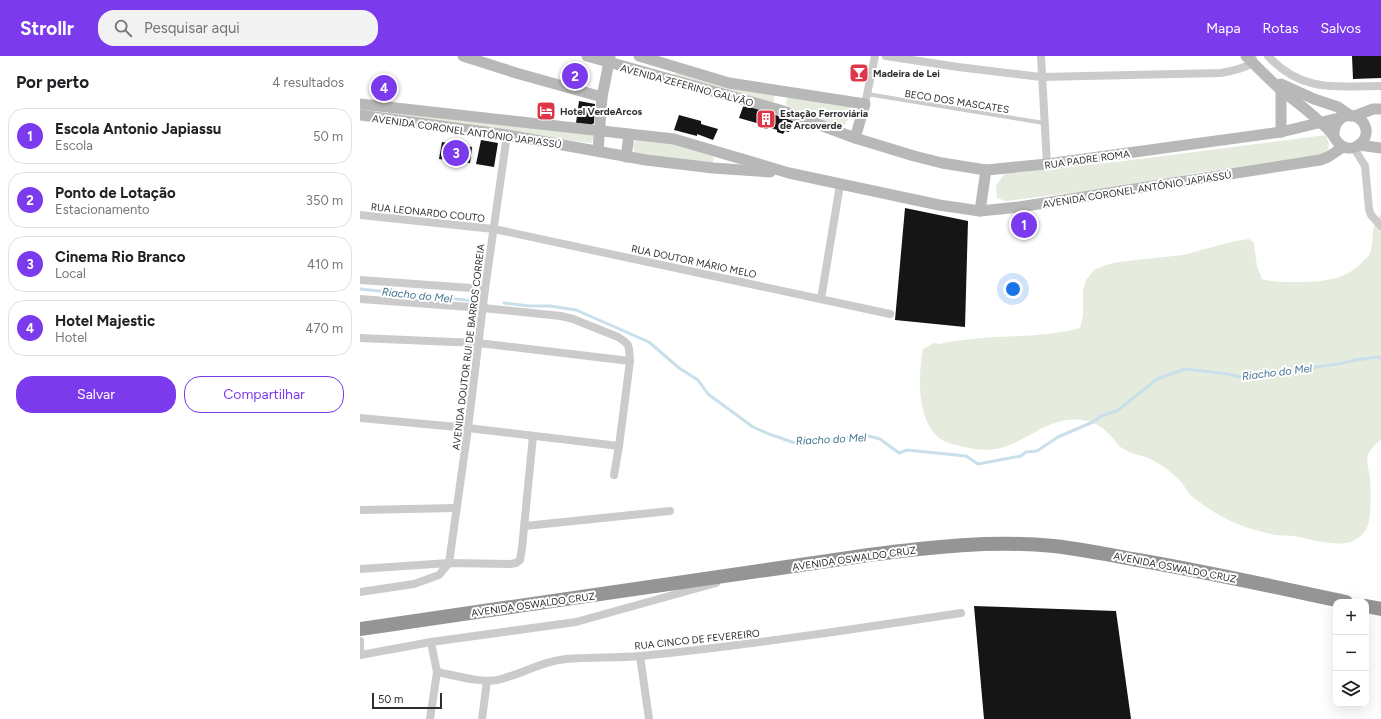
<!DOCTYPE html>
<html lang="pt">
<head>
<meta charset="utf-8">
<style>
	body { margin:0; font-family:Figtree,sans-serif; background:#f2f2f2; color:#202124 }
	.controls { position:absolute; right:12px; bottom:12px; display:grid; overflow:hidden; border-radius:8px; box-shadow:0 4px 16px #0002 }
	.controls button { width:36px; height:36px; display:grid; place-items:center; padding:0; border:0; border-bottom:1px solid #e0e0e0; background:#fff; color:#202124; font:20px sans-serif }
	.scale { position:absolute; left:12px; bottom:10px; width:70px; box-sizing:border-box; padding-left:4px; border:2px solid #2e2e2e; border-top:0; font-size:11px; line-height:14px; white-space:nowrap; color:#2e2e2e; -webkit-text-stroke:3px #fff; paint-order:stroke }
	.you { position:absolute; left:653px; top:233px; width:14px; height:14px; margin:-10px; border:3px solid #fff; border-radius:50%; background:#1a73e8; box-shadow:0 0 0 6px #1a73e833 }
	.badge { display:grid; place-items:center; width:26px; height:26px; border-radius:50%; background:#7c3aed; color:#fff; font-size:13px; font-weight:700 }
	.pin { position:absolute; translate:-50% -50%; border:2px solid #fff; box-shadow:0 1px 4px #0006 }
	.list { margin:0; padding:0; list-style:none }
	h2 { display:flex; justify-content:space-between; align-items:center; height:52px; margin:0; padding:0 16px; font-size:17px }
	h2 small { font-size:13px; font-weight:400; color:#757577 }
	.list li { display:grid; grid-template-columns:26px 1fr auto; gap:12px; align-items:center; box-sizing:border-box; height:56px; margin:0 8px 8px; padding:0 8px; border:1px solid #e0e0e0; border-radius:16px }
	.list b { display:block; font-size:15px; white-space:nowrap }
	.list p { margin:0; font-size:13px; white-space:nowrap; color:#757577 }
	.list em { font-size:13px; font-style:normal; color:#757577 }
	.actions { display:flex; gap:8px; padding:12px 16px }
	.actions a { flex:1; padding:9px 0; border:1px solid #7c3aed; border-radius:16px; text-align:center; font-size:14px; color:#7c3aed }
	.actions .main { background:#7c3aed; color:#fff }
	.icon { flex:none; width:22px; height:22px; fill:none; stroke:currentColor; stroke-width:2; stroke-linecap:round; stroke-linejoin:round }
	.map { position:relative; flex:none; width:1021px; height:663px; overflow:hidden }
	header { display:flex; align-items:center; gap:24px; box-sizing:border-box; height:56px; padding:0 20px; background:#7c3aed; color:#fff }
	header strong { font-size:19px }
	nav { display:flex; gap:22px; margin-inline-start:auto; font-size:14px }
	.search { width:280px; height:36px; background:#f2f2f2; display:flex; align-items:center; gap:10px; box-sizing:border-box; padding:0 14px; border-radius:16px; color:#757577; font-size:15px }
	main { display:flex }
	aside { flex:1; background:#fff }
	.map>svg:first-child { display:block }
	.green { fill:#e5ebdd }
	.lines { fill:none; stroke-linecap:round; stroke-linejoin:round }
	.stream { stroke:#c9dfea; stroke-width:3 }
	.building { fill:#151515 }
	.lane { stroke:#cbcbcb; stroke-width:4 }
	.street { stroke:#cbcbcb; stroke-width:8 }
	.secondary { stroke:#b8b8b8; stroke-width:11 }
	.highway { stroke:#959595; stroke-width:14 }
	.labels { text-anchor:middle; stroke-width:4; stroke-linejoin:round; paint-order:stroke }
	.poi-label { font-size:10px; font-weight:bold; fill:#2e2e2e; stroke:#fff; text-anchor:start }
	.street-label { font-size:10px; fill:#2e2e2e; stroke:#fff }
	.water-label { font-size:11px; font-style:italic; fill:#3f728e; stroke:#fff }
</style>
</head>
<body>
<header>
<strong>Strollr</strong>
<div class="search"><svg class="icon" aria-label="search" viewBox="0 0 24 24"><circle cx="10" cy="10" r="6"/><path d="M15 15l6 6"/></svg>Pesquisar aqui</div>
<nav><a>Mapa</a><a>Rotas</a><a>Salvos</a></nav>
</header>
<main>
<aside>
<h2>Por perto<small>4 resultados</small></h2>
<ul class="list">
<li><span class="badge">1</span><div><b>Escola Antonio Japiassu</b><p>Escola</p></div><em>50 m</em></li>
<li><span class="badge">2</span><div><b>Ponto de Lotação</b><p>Estacionamento</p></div><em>350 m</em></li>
<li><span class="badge">3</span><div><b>Cinema Rio Branco</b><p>Local</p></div><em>410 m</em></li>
<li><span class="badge">4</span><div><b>Hotel Majestic</b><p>Hotel</p></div><em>470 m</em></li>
</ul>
<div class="actions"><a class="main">Salvar</a><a>Compartilhar</a></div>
</aside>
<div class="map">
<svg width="1021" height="663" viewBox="0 0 1021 663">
	<rect width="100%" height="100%" fill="#fff"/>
	<g class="green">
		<polygon points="316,16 415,36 413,49 315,19"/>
		<polygon points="428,41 487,49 492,53 489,61 485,69 477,69 427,52 426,46"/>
		<polygon points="31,54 232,77 234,83 231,87 30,61 29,57"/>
		<polygon points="966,79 969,88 968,96 956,101 835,117 788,127 646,145 637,142 636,130 644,118 764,105"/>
		<polygon points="276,84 311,86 350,97 354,102 352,108 277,99 274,95 273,88"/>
		<path d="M1021 159V384C1016 387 1010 393 1008 399 1006 406 1009 415 1010 422 1011 434 1012 467 1005 475 1001 481 993 486 986 487 971 489 953 484 939 481 931 479 923 480 916 479 885 473 859 462 834 442 828 438 826 432 822 427 815 419 805 411 796 406 785 399 772 399 762 392 758 390 756 386 753 382 745 373 734 365 722 364 690 360 669 384 641 392 627 395 614 394 601 390 595 389 587 387 582 384 556 367 558 320 563 293L574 287 579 288C626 277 674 284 720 272L723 260V235L726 224 734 214 746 209 758 206 823 199 871 186 889 183 894 186 897 211 902 223C914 226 923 226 935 226 960 226 987 225 1004 204 1006 202 1009 200 1010 197 1015 186 1009 167 1021 159Z"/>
	</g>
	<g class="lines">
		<g class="stream">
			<polyline points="0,233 115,245"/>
			<polyline points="144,247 169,250 190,250 216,254 289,286 319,312 338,324 348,338 393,371 409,378 435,387 509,380 520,383 539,397 547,394 606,400 618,408 661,400 666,396 677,395 698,381 733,366 741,360 757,355 797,323 825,313 868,318 884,322 983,307 995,304 1018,301 1021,302"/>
		</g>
	</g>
	<g class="building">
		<polygon points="992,0 1021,0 1021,22 993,23"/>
		<polygon points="219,45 235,48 234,67 231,69 216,67"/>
		<polygon points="384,48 433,65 429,76 425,75 423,78 417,76 417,74 409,71 407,73 399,71 400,68 379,62"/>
		<polygon points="319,59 341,65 341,68 358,73 353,84 337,78 337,80 314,74"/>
		<polygon points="121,84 138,87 134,111 116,108"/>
		<polygon points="82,86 112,91 110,107 79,103"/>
		<polygon points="545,152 608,165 605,271 535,264"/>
		<polygon points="614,550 756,555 771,663 624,663"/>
	</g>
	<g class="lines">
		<polyline class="lane" points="507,38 684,67"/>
		<g class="street">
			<path d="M526 0 598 11 681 21 861 17C873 15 882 13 893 7V3"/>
			<polyline points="681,0 687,108"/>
			<path d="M908 0C942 37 976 30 1021 30"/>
			<polyline points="505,48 515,0"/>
			<polyline points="994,92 1005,110 1009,153 1011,159 1021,170"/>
			<polyline points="0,159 134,173 530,258"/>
			<polyline points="0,224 125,233"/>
			<polyline points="0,243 123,252 201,260 213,263 258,281 264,285 268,289 269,293 270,305 259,390 254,419"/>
			<polyline points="461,243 480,129"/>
			<polyline points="0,282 118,287 270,305"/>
			<polyline points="0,362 108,372 259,390"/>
			<polyline points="0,454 96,452"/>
			<polyline points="165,470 310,455"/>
			<polyline points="0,513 89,507 150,508 156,507 160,504 162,492 173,380"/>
			<polyline points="0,536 54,528 79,519 89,507 108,372 125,233 147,79"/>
			<polyline points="0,585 0,594"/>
			<polyline points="0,599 71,586 216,566 356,527"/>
			<polyline points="280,600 289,663"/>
			<path d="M77 616C94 619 119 627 137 624 160 619 182 605 206 603 231 601 256 602 281 600 388 589 495 573 601 557"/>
			<polyline points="70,663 77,616 71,586"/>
			<polyline points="122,663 127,625"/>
		</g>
		<g class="secondary">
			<polyline points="103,0 156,17 242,41"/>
			<polyline points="227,0 420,54 495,82 554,100 582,107 626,114 687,108 921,76 983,61"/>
			<polyline points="279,0 369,27 505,48 495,82"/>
			<path d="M886 0C897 11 909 23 921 34 935 45 949 55 961 67 966 71 971 76 974 81 977 85 977 87 982 90 993 97 1008 86 1006 73 1002 54 973 54 974 80"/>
			<polyline points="921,28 954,43 978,51 991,60"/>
			<polyline points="0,48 314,83 429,117 579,149 620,155 659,151 960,104 968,101 983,91"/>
			<polyline points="0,59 147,79 286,104 353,112 410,116"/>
			<polyline points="995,60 1013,53 1021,53"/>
			<polyline points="921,76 921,33"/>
			<polyline points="999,89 1021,92"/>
			<polyline points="238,95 242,41 250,1"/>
			<polyline points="266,101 269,79"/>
			<polyline points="620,155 626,114"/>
		</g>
		<g class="highway">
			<polyline points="1006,550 1021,553"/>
			<path d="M0 573 509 499C571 491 632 484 694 490 720 493 746 498 772 503 844 515 915 531 986 546"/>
		</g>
	</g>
	<defs>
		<g id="bar-square" transform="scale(1)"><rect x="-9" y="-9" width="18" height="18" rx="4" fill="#df3749" stroke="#fff"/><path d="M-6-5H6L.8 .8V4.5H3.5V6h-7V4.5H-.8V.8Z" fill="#fff"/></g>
		<g id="hotel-square" transform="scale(1)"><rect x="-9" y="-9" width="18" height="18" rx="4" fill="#df3749" stroke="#fff"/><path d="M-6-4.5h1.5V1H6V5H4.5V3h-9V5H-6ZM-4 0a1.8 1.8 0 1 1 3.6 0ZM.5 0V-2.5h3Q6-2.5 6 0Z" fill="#fff"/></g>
		<g id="building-square" transform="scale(1)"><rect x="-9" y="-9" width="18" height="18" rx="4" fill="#df3749" stroke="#fff"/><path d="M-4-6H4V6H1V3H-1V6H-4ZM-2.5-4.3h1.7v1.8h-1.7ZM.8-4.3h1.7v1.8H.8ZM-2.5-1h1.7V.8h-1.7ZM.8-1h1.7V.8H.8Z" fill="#fff"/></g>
	</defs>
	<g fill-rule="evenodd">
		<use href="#bar-square" x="499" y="17"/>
		<use href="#hotel-square" x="186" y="55"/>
		<use href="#building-square" x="406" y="63"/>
	</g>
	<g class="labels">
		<g class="poi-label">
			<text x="513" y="21">Madeira de Lei</text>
			<text x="200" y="59">Hotel VerdeArcos</text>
			<text x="420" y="61">Estação Ferroviária<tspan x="420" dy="12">de Arcoverde</tspan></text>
		</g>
		<g class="street-label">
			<text transform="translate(327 29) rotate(15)" y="4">AVENIDA ZEFERINO GALVÃO</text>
			<text transform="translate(597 45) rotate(9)" y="4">BECO DOS MASCATES</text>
			<text transform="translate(107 75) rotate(8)" y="4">AVENIDA CORONEL ANTÔNIO JAPIASSÚ</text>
			<text transform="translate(727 103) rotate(-8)" y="4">RUA PADRE ROMA</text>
			<text transform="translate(777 133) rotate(-9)" y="4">AVENIDA CORONEL ANTÔNIO JAPIASSÚ</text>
			<text transform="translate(68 156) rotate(6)" y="4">RUA LEONARDO COUTO</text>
			<text transform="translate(334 205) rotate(12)" y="4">RUA DOUTOR MÁRIO MELO</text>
			<text transform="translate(108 291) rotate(-83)" y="4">AVENIDA DOUTOR RUI DE BARROS CORREIA</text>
			<text transform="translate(494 502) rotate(-8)" y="4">AVENIDA OSWALDO CRUZ</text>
			<text transform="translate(815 511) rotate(11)" y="4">AVENIDA OSWALDO CRUZ</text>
			<text transform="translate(173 548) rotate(-8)" y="4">AVENIDA OSWALDO CRUZ</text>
			<text transform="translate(337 583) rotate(-6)" y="4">RUA CINCO DE FEVEREIRO</text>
		</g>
		<g class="water-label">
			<text transform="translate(57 239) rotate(6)" y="4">Riacho do Mel</text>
			<text transform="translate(917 316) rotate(-7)" y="4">Riacho do Mel</text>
			<text transform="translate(471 383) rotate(-3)" y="4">Riacho do Mel</text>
		</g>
	</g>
</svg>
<div class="controls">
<button>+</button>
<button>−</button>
<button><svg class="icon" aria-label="layers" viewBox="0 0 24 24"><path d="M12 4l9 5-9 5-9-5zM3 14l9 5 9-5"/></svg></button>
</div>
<div class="scale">50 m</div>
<div class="you"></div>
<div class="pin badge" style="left:664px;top:169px">1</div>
<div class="pin badge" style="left:215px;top:20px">2</div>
<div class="pin badge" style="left:96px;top:97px">3</div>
<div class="pin badge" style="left:24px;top:32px">4</div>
</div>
</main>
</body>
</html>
